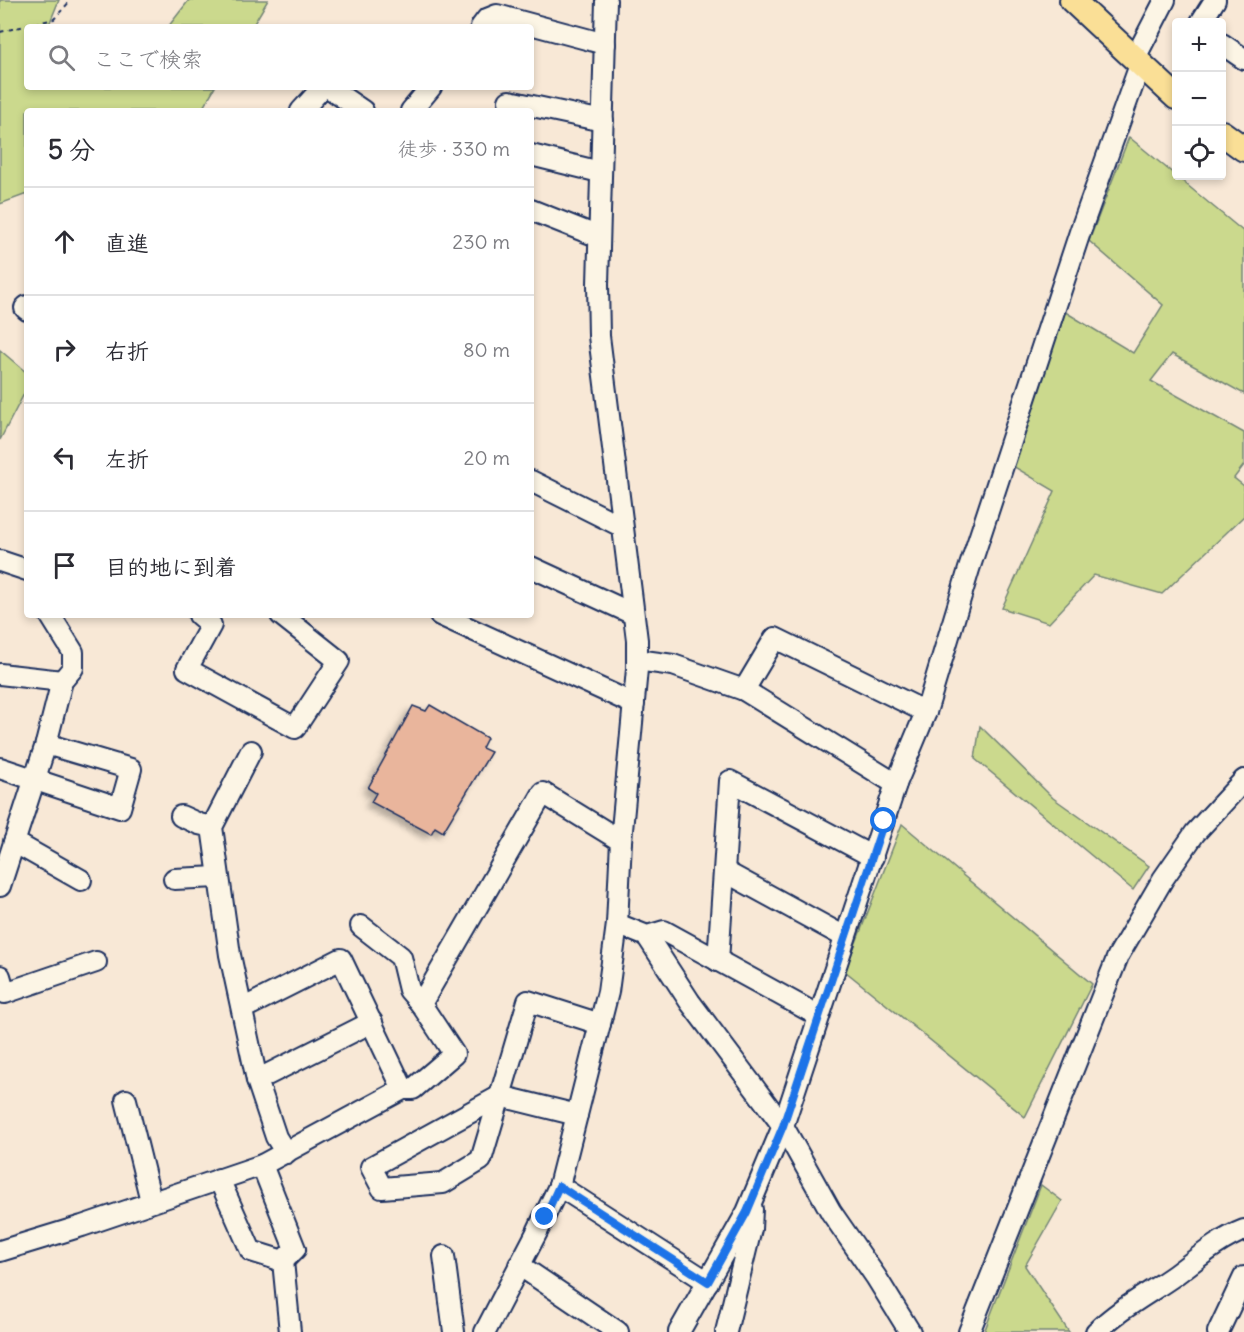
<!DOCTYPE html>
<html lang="ja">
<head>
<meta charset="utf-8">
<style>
	body { margin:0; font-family:Delius,"Klee One",sans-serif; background:#f2f2f3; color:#2b2b33 }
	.controls { position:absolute; right:18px; top:18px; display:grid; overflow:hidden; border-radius:6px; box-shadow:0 3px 9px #0003 }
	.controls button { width:54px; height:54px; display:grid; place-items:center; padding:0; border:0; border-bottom:2px solid #e1e1e2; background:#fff; color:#2b2b33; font:30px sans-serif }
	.stop { position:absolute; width:18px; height:18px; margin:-14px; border:4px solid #1a73e8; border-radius:50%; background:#fff }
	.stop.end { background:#1a73e8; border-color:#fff; box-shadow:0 2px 6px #0008 }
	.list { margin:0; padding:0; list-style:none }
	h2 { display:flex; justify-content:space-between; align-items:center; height:78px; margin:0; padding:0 24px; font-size:26px }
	h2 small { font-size:20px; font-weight:400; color:#7c7c81 }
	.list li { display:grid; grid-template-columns:39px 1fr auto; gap:18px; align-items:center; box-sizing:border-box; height:108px; padding:0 24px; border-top:2px solid #e1e1e2 }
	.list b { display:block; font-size:22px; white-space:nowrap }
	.list em { font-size:20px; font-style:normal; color:#7c7c81 }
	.icon { flex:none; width:33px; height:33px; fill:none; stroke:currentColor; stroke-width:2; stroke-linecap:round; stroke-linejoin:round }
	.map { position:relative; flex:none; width:1244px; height:1332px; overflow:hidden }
	.search { position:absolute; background:#fff; box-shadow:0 3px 9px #0003; left:24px; top:24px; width:510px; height:66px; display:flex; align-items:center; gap:15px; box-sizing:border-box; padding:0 21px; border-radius:6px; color:#7c7c81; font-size:22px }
	.panel { position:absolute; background:#fff; box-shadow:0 3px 9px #0003; left:24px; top:108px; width:510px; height:510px; border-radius:6px }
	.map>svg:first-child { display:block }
	.green { fill:#cbd98d; stroke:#738476; stroke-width:1.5 }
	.building { fill:#e9b59c; stroke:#1b2f5e; stroke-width:1.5; filter:url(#shadow) }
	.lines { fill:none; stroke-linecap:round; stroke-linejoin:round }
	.minor-casing { stroke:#1b2f5e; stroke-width:24 }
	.major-casing { stroke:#1b2f5e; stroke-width:28 }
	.path { stroke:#1b2f5e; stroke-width:2; stroke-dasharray:4.5 4.5; stroke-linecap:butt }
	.minor { stroke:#fcf5e5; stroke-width:20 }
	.major { stroke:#fadf96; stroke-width:24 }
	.route { stroke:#1a73e8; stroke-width:8 }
</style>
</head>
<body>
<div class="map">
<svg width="1244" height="1332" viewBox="0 0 1244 1332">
	<defs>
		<filter id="shadow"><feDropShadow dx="-5" dy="5" stdDeviation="3" flood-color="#0004"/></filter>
	</defs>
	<rect width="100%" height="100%" fill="#f8e8d6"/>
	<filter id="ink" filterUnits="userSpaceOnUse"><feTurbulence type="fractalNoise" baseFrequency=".0167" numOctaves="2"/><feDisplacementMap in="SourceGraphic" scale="12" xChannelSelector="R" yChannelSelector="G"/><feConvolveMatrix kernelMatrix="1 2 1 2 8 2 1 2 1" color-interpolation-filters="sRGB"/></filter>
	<g filter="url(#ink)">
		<g class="green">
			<polygon points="0,0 59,0 48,27 27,27 27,87 215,87 201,111 27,111 27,194 0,204"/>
			<polygon points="189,0 268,0 252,27 168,27"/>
			<polygon points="1129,137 1244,232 1244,394 1172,354 1151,381 1244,433 1244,465 1234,478 1244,486 1244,516 1162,594 1094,575 1049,623 1002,608 1055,491 1011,465 1062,310 1133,353 1163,305 1089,241"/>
			<polygon points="0,350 27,373 27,388 0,440"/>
			<polygon points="980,726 1053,798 1149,866 1133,890 975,759"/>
			<polygon points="902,824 1092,984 1025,1117 845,971"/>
			<polygon points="1041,1185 1062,1201 1025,1266 1069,1332 984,1332"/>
		</g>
		<polygon class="building" points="430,705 487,738 482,748 491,752 443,832 435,827 431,834 371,802 376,793 368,788 413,706 426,711"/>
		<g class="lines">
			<g class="minor-casing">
				<g id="minor">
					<polyline points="1201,22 1215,0"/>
					<polyline points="481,27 487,19 497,15 605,44"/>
					<polyline points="1222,44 1244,59"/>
					<polyline points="1134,60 1165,0"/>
					<polyline points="328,87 363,111"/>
					<polyline points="509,101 603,121"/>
					<polyline points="301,111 323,87"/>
					<polyline points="411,111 431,87"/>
					<polyline points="531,155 600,172"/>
					<polyline points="531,210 599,237"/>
					<polyline points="27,306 25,308 27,310"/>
					<polyline points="531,481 621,526"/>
					<polyline points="0,561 27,570"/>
					<polyline points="531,567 633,614"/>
					<polyline points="199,615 211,625 187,669 295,728 339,661 281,615"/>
					<polyline points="440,615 634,704"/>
					<polyline points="637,660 673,665 744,690 896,784"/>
					<polyline points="0,674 62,681"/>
					<polyline points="744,690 775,638 926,712"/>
					<polyline points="251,751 212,827 230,955 257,1080 276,1137 286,1153"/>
					<polyline points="0,768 120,808 131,769 46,744"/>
					<polyline points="181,816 199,824 212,827"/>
					<polyline points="14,842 81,880"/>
					<polyline points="724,871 845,937"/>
					<polyline points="174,879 218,877"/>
					<polyline points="0,886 46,744 62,681 73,668 73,652 50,615"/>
					<polyline points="617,924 647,936 664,931 819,1016"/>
					<polyline points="361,926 401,957 409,990 421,1004"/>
					<polyline points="647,936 690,1002 783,1126 831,1212 876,1277 910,1332"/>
					<polyline points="718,961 730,781 873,857"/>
					<polyline points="0,976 5,993 96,962"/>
					<polyline points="257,1080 372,1022"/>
					<polyline points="403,1089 413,1089 454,1054 421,1004 543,793 621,841"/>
					<polygon points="500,1096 481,1160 443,1183 382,1188 371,1167"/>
					<polyline points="126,1100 151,1201"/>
					<polyline points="577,1115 500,1096 528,1001 600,1024"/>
					<polyline points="262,1165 295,1249 283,1261"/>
					<polyline points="219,1179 251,1251 283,1261 290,1332"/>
					<polyline points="559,1186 708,1282"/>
					<polyline points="0,1251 82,1226 262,1165 403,1089 341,959 242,1009"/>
					<polyline points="444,1256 454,1332"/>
					<polyline points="519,1265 618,1332"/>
					<polyline points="485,1332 537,1232 559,1186 608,992 617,924 621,841 637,669 637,640 599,336 598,284 606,0"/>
					<polyline points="679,1332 747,1212 783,1126 896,784 926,712 969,569 1081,229 1140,65"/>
					<polyline points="726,1332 751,1229 752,1209"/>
					<polyline points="969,1332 1118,956 1163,879 1195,833 1244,780"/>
					<path d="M1096 1332C1119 1309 1148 1294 1175 1275 1197 1259 1218 1240 1244 1230"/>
					<polyline points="1218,1332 1244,1277"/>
				</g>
			</g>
			<g class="major-casing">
				<g id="major">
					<polyline points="1072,0 1176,97"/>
					<polyline points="1222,133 1244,149"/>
				</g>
			</g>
			<polyline class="path" points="0,32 54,19 71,0"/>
			<use href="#minor" class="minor"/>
			<use href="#major" class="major"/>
		</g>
	</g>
	<g class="lines" filter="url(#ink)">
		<polyline class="route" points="545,1217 559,1186 708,1282 747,1212 783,1126 884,821"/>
	</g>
</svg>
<div class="controls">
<button>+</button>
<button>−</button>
<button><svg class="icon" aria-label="locate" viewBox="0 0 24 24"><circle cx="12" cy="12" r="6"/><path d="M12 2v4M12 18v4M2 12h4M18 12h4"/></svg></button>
</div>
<div class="stop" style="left:884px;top:821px"></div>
<div class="stop end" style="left:545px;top:1217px"></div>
<div class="search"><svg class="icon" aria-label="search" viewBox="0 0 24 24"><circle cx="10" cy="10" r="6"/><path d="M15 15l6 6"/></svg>ここで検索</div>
<section class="panel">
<h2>5 分<small>徒歩 · 330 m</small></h2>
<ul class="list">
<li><svg class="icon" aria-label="ahead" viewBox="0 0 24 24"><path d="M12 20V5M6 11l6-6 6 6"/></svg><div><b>直進</b></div><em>230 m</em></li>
<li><svg class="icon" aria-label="right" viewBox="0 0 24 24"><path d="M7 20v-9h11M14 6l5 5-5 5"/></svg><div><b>右折</b></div><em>80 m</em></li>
<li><svg class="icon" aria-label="left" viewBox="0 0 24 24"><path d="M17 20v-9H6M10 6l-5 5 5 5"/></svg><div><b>左折</b></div><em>20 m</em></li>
<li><svg class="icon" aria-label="arrive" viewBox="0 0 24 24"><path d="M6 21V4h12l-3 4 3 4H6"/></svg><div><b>目的地に到着</b></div></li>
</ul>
</section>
</div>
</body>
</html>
